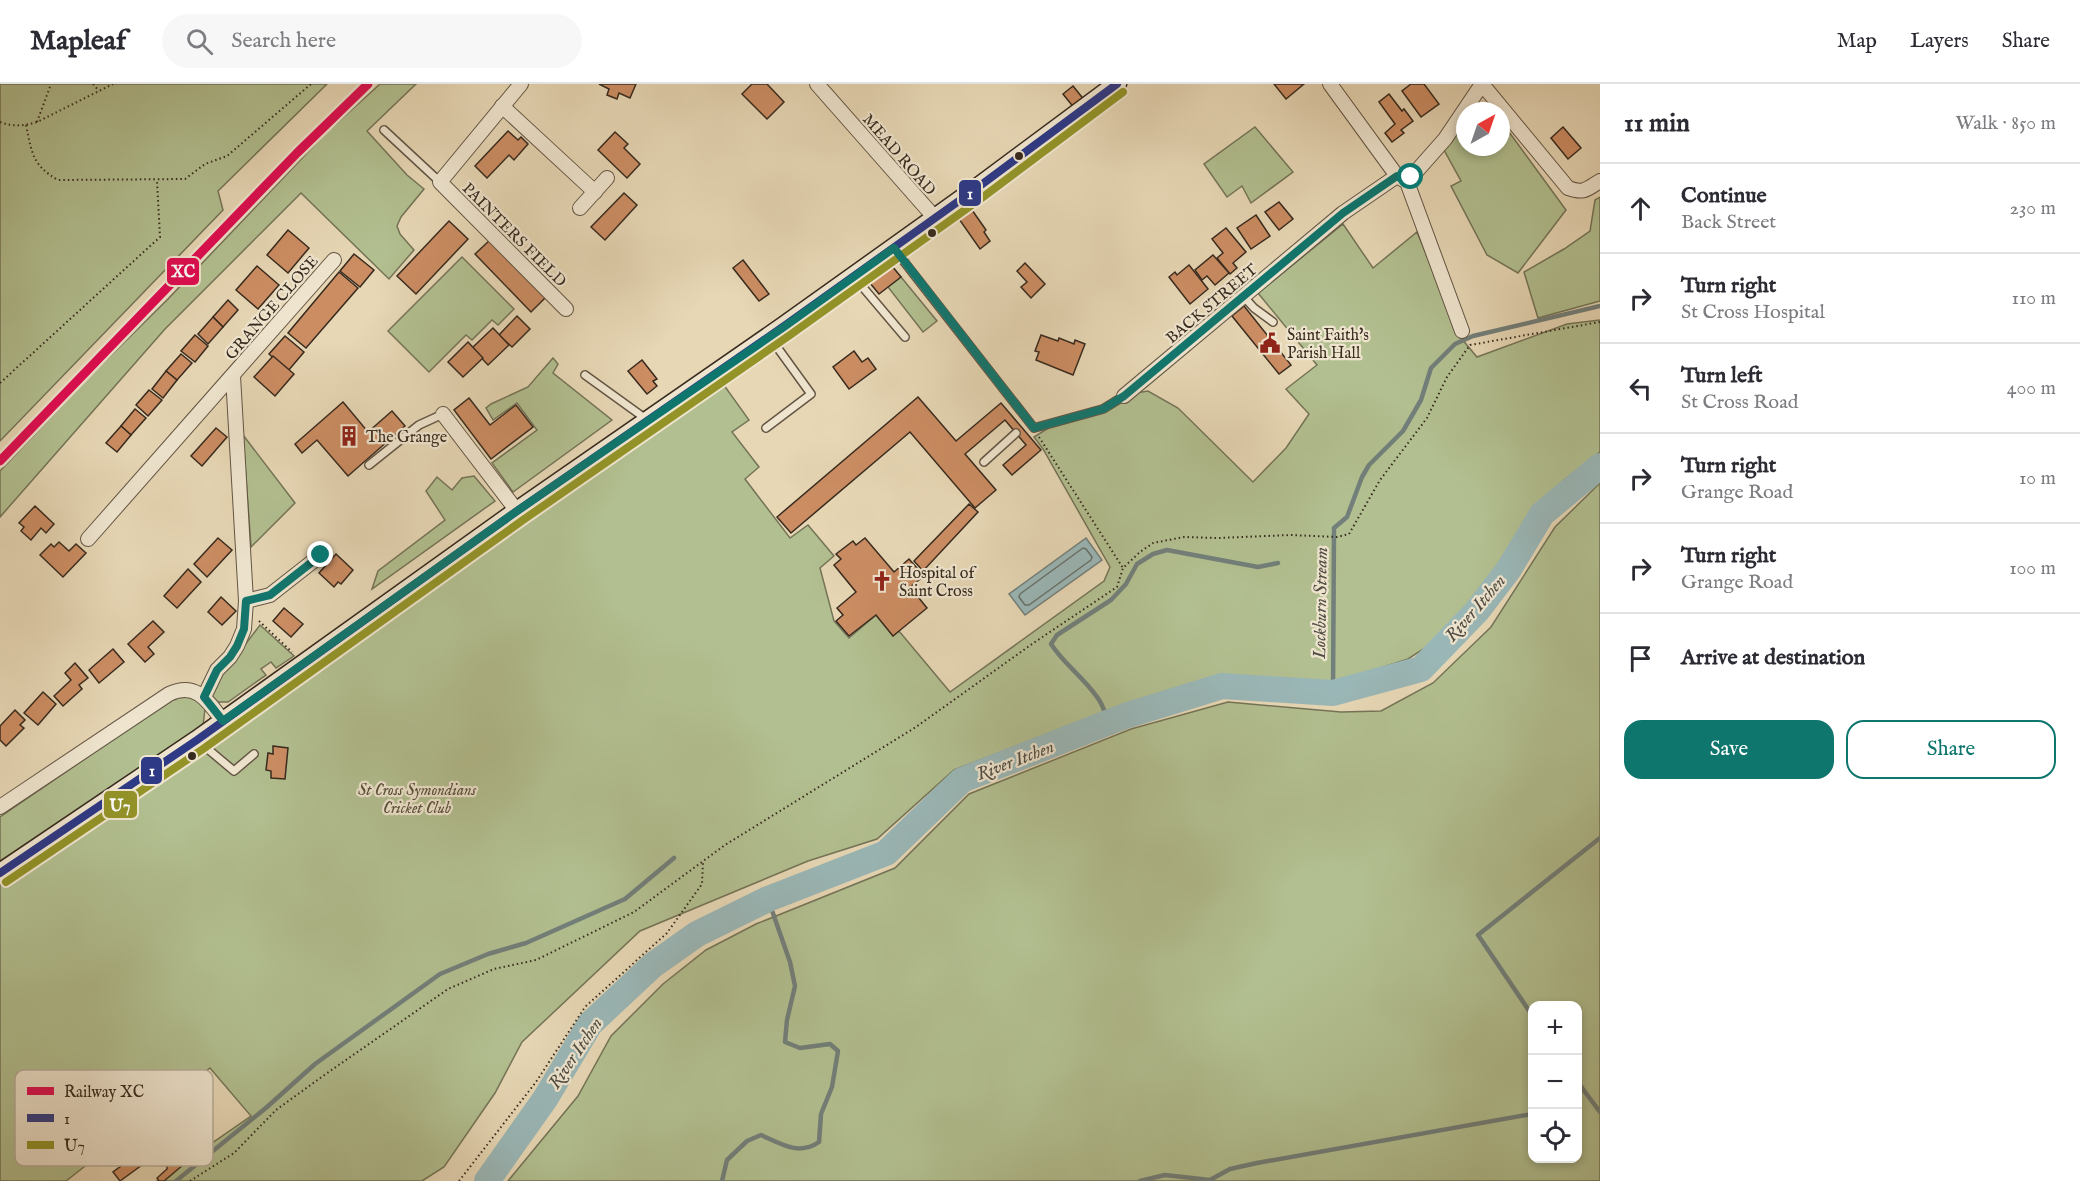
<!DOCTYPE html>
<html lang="en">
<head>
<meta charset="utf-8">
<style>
	body { margin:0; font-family:"IM FELL English",serif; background:#f7f7f7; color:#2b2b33 }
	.controls { position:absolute; right:18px; bottom:18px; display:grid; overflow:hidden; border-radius:12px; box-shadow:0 3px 9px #0003 }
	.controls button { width:54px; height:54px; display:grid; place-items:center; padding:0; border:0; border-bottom:2px solid #e1e1e2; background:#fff; color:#2b2b33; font:30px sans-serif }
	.compass { position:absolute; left:1456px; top:18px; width:54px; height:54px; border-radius:50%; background:#fff; box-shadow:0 3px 9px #0003; rotate:40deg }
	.stop { position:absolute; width:18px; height:18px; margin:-14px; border:4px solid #0f766e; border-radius:50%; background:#fff }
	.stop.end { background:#0f766e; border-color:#fff; box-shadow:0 2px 6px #0008 }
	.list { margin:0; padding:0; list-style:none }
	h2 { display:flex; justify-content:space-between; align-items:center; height:78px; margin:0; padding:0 24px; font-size:26px }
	h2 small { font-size:20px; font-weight:400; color:#7c7c81 }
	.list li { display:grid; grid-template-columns:39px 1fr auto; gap:18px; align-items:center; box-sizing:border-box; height:90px; padding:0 24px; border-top:2px solid #e1e1e2 }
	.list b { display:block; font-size:22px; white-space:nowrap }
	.list p { margin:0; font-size:20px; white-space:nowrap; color:#7c7c81 }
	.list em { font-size:20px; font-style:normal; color:#7c7c81 }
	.actions { display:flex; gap:12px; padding:18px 24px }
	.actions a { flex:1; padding:14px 0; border:2px solid #0f766e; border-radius:18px; text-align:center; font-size:21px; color:#0f766e }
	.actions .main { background:#0f766e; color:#fff }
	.icon { flex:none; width:33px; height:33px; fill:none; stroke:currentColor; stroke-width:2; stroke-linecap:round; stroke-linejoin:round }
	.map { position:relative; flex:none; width:1600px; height:1097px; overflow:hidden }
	header { display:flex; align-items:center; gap:36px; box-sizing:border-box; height:84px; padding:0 30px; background:#fff; border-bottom:2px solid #e1e1e2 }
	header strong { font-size:28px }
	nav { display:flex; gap:33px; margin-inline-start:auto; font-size:21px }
	.search { width:420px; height:54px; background:#f7f7f7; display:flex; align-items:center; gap:15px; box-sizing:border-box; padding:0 21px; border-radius:33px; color:#7c7c81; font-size:22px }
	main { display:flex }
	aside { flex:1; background:#fff }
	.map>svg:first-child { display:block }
	.green { fill:#b2bf90; stroke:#747457; stroke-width:1.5; fill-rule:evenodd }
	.water { fill:#9ab7b7; stroke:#727f7a; stroke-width:1.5 }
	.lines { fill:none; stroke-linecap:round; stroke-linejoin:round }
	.shore { stroke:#68706a; stroke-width:1.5 }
	.stream { stroke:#727f7a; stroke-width:4.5 }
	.river { stroke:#9ab7b7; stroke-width:26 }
	.building { fill:#cc8d63; stroke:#372a1e; stroke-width:1.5 }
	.service-casing { stroke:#635544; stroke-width:10 }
	.minor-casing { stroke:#635544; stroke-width:16 }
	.secondary-casing { stroke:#372a1e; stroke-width:21 }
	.path { stroke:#372a1e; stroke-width:2; stroke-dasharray:1.5 3; stroke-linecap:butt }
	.service { stroke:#efe5cf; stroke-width:7 }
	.minor { stroke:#efe5cf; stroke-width:14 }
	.secondary { stroke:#efe5cf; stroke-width:18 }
	.bus-1-casing { stroke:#efe5cf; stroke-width:12 }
	.bus-2-casing { stroke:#efe5cf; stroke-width:12 }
	.bus-1 { stroke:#2e3a86; stroke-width:8 }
	.bus-2 { stroke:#939328; stroke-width:8 }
	.rail-1-casing { stroke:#efe5cf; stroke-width:14 }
	.rail-1 { stroke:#df0d52; stroke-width:9 }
	.route { stroke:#0f766e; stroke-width:8 }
	.bus-dot { fill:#372a1e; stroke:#efe5cf; stroke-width:2 }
	.labels { text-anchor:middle; stroke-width:4.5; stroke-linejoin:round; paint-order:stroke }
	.street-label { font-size:16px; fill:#372a1e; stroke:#efe5cf }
	.poi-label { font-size:16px; fill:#372a1e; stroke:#efe5cf; text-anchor:start }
	.park-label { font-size:16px; font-style:italic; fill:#564f3a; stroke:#efe5cf }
	.water-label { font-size:18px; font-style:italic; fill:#504d44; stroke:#efe5cf }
	.key { fill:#efe5cf; stroke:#b8ad9a; stroke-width:1.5 }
	.key-label { font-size:16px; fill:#372a1e }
	.line-badge { stroke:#efe5cf; stroke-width:2 }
	.badge-label { font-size:16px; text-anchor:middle; font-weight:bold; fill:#fff }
</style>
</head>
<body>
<header>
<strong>Mapleaf</strong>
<div class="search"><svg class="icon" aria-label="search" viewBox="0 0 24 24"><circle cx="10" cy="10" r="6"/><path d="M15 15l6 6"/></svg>Search here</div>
<nav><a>Map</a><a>Layers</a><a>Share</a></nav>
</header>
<main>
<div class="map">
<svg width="1600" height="1097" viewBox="0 0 1600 1097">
	<rect width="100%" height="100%" fill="#e7d7b5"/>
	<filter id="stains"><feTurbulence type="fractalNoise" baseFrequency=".00333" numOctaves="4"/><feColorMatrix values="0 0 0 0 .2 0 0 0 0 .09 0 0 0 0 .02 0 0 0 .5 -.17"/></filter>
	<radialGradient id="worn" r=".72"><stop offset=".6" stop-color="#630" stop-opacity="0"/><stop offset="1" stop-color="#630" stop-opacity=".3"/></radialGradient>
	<g class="green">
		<polygon points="0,0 327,0 218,107 223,126 0,357"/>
		<polygon points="380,0 416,0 367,47 407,91 424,105 401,133 397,142 400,150 414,166 389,195 301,109 165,245 0,433 0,387 89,293 168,215 326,49"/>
		<polygon points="1465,33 1465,63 1501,63 1501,37 1566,126 1518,189 1487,171 1451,102 1461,97 1444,66"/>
		<polygon points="1255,43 1293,88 1251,119 1242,102 1227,113 1204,80"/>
		<polygon points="1600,113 1600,217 1538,234 1524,188 1564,165 1590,147 1595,116"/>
		<polygon points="1343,140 1373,184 1417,148 1461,254 1477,273 1567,240 1600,236 1600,368 1564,396 1526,437 1497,486 1451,542 1428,562 1408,575 1324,602 1228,591 1193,599 1122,621 954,686 877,755 808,777 640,847 522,958 495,1009 444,1083 422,1097 157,1097 251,1032 210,984 66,1097 0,1097 0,799 721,297 749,336 732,348 759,383 745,395 790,454 808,441 834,472 820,484 834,537 849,554 876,531 893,552 899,547 950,608 1104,497 1110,483 1043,365 1034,353 1050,343 1101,327 1130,310 1148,307 1178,324 1253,398 1286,364 1309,330 1286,305 1317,281 1258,209"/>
		<polygon points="462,173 514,225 498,241 492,236 472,256 466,251 429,288 388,247"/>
		<polygon points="901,193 937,237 923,248 888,203"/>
		<polygon points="553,274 558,280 553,289 612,336 513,408 492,379 537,346 517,319 493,336 486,324 491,320 528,303"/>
		<polygon points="243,351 295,419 251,463"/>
		<polygon points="474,392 495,417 372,505 378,487 445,436 426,407 437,393 452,406 462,394"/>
		<path d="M1600 399V1097H508L578 1012 611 952 663 900 706 866 756 840 895 784 969 710 1131 645 1228 618 1341 628 1381 627 1433 599 1491 543 1555 443ZM1532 922H1578V1074H1532Z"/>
		<polygon points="260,541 294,572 276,584 271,578 261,585 266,591 228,618 217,618 211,611 213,603"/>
		<polygon points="184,611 200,616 205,625 203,642 0,782 0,733 168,618"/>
	</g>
	<polygon class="water" points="1086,454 1102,476 1025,531 1009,510"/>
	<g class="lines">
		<polygon class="shore" points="1083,464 1086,465 1092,473 1091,476 1029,521 1025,521 1019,513 1020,510"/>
		<g class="stream">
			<polyline points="1333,609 1334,444 1347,433 1362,393 1369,381 1403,347 1421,316 1431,284 1455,260 1473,252 1600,222"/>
			<path d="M1109 639C1105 630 1103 620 1097 613 1084 594 1064 580 1051 560L1057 551 1111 516 1126 500 1137 480 1153 470 1167 466 1258 483 1278 479"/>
			<polyline points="1532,931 1478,851 1600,754"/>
			<polyline points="1578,998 1582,1004 1578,1011"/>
			<polyline points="1582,1004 1600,1028"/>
			<polyline points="488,1095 489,1097"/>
			<polyline points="176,1097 267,1023 315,980 440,890 488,870 526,859 625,815 674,774"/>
			<path d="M722 1097 727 1076 747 1057 761 1051C781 1060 799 1072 819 1058L821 1030 832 1003 838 967 830 960 800 964 785 958 787 936 795 902 790 878 768 815"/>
			<polyline points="1140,1097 1165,1091 1210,1096 1230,1085 1257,1079 1532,1030"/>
		</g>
		<polyline class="river" points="487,1097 545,1015 590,940 653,881 697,850 768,815 886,769 962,696 1125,632 1222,602 1333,609 1421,585 1477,527 1509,485 1542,430 1600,382"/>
	</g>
	<g class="building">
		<polygon points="599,0 636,0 630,14 619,9 617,15 607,11 609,5"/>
		<polygon points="752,0 767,0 784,18 767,35 742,10"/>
		<polygon points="1274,0 1304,0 1286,15"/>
		<polygon points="1411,0 1424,0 1439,20 1421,33 1402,7"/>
		<polygon points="1073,2 1085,17 1075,25 1063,10"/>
		<polygon points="1389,10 1402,27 1404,25 1413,37 1401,46 1404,49 1392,58 1385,49 1395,40 1379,18"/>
		<polygon points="1563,43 1581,64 1568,75 1551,54"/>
		<polygon points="508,47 518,56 521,53 528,60 514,76 509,71 487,94 475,82"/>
		<polygon points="615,48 628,60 624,64 640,80 627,94 598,66"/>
		<polygon points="624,109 637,121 605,156 591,143"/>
		<polygon points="1279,118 1293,135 1279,146 1265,128"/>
		<polygon points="972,126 986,146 984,148 990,157 980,165 959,135"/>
		<polygon points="1256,131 1270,152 1251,165 1237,144"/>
		<polygon points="449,137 468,155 416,210 397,192"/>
		<polygon points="1226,144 1246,168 1233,179 1237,184 1230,190 1217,174 1223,169 1212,155"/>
		<polygon points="288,146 309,164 288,189 267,171"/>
		<polygon points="490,156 546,213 531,228 475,170"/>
		<polygon points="354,170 374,186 360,203 340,187"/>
		<polygon points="1213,171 1229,189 1215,201 1207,192 1202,196 1195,186"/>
		<polygon points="743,176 769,210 759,217 733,184"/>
		<polygon points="887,176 901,193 879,210 865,193"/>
		<polygon points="1025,179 1045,200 1031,214 1021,203 1027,198 1017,187"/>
		<polygon points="1189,181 1208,205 1190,220 1169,193 1175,188 1177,191"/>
		<polygon points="257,182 279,201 258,225 236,206"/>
		<polygon points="339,188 358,204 306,264 288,249"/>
		<polygon points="228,216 238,226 223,243 213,233"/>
		<polygon points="1244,222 1291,281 1279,290 1232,232"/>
		<polygon points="517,232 530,245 512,263 499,251"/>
		<polygon points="213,233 223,243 208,260 198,250"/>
		<polygon points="493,244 509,261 488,281 472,264"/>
		<polygon points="195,251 208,262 195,278 181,267"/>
		<polygon points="1041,251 1058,257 1059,254 1074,260 1075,256 1085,260 1073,291 1036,276 1039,268 1035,267"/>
		<polygon points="285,252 304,268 288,287 269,270"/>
		<polygon points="468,258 483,274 463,293 448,278"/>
		<polygon points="854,267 862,278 868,274 876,285 849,305 833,283"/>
		<polygon points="181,270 192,279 177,296 166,287"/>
		<polygon points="273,272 294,290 275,312 254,293"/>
		<polygon points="642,276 657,295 653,297 657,302 647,310 628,287"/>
		<polygon points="166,287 177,296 163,314 152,305"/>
		<polygon points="149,306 162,316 148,332 136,321"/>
		<polygon points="918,313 956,357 1001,319 1041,366 1012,391 1003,381 1026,361 1005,336 965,370 996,406 975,424 910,348 791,449 777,433"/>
		<polygon points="469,314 490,341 516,321 533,343 491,375 454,326"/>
		<polygon points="343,318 368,348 392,327 405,342 348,392 317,356 302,369 295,360"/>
		<polygon points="135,325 146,334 131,351 121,342"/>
		<polygon points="121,342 131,351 117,368 106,359"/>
		<polygon points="216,344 227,353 202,382 191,372"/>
		<polygon points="969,420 978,428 923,487 914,477"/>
		<polygon points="35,422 54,440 46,449 41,444 31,456 21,447 24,443 19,439"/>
		<polygon points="218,454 232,466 207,493 194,480"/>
		<polygon points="865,454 894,488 909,475 924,492 910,503 927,524 893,552 876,531 849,552 836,537 843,531 837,524 856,508 834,481 841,475 836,470 853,457 856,461"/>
		<polygon points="59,458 69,467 76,460 86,469 63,493 40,471 51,460 54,463"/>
		<polygon points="336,470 353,486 341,500 338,498 334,503 319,489"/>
		<polygon points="188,485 201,498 177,524 164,512"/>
		<polygon points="221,513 236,527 222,541 208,528"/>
		<polygon points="284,524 303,540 291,553 273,537"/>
		<polygon points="153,537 164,548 148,563 154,570 145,578 128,560"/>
		<polygon points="113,565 124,578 99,599 89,586"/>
		<polygon points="75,579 88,594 79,601 82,605 63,622 54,612 71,596 65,589"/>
		<polygon points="43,608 56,620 38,641 24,629"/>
		<polygon points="15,626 25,636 20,641 24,644 6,662 0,656 0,642"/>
		<polygon points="273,662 288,664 285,695 271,694 271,687 266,686 268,669 273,670"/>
		<polygon points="150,1061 157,1070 120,1097 113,1088"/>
		<polygon points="168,1062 183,1081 164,1097 159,1097 157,1094 167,1085 167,1076 160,1067"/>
	</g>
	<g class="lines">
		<g class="service-casing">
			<g id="service">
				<polyline points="384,46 440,98"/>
				<polyline points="895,166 1034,344 1103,325 1124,312"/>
				<polyline points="855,194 905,253"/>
				<polyline points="1244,213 1254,224 1273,238"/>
				<polyline points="585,291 646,335"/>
				<polyline points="766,344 811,310 769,252"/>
				<polyline points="984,378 1016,349"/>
				<polyline points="369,381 419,341 443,330"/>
				<polyline points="197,656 234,687 254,670"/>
			</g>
		</g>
		<g class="minor-casing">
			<g id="minor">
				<polyline points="521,0 440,98 566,225"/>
				<polyline points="817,0 935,134"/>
				<polyline points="1330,0 1397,92 1407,98 1462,247"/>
				<path d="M1482 0 1568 104C1584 110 1587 105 1600 97"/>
				<polyline points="502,22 595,108"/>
				<polyline points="1407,98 1445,55 1482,0"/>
				<polyline points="580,124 607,94"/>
				<polyline points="1124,312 1343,129 1397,92"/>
				<polyline points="443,330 517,427"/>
				<polyline points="88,455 334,176"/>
				<polyline points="246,517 270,511 321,471"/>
				<polyline points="204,613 217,586 230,573 237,562 244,545 246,517 233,292"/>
				<path d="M0 723 169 610C196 597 208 617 223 637"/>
			</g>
		</g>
		<g class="secondary-casing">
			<polyline id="secondary" points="0,789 197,656 517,427 784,242 977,104 1117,0"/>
		</g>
		<g class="path">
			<polyline points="93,0 99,7"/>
			<path d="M0 38C13 43 24 42 37 38L113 0"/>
			<polyline points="37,38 51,0"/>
			<path d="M26 41C32 69 32 81 58 96L185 95 205 80 227 72 311 0"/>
			<polyline points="0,299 160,153 157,97"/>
			<polyline points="1039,353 1123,484"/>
			<polyline points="259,537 292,568"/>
			<polyline points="190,1097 234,1069 276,1026 323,992 448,905 494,885 536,876 634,828 725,761 916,643 1032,560 1117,503 1123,484 1140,468 1153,459 1184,453 1218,454 1291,451 1337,453 1349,450 1380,396 1427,334 1447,293 1470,261 1600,238"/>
			<polyline points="459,1097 536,998 585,923 667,849 702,800 703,778"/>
		</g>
		<use href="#service" class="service"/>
		<use href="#minor" class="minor"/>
		<use href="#secondary" class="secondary"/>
		<g class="bus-1-casing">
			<polyline id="bus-1" points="0,789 197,656 517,427 784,242 977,104 1117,0"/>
		</g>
		<g class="bus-2-casing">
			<polyline id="bus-2" points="6,798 203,665 523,436 790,251 983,113 1123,8"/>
		</g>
		<use href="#bus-1" class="bus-1"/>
		<use href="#bus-2" class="bus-2"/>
		<g class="rail-1-casing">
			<polyline id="rail-1" points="0,377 297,69 368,0"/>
		</g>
		<use href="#rail-1" class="rail-1"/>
	</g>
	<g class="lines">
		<polyline class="route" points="321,471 270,511 246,517 244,545 237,562 230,573 217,586 204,613 223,637 517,427 784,243 894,164 1034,344 1103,325 1124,312 1343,129 1397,92 1407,98 1411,93"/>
	</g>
	<defs>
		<g id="civic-bare" transform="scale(1.62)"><path d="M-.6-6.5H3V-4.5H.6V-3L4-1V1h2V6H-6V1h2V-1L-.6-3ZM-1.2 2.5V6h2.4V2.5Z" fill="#8f2418" stroke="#efe5cf" stroke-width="2.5" paint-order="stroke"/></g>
		<g id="building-bare" transform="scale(1.62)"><path d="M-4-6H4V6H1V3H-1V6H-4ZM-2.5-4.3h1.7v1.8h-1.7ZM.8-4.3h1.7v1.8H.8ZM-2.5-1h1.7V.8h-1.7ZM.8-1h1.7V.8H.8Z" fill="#8f2418" stroke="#efe5cf" stroke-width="2.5" paint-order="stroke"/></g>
		<g id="church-bare" transform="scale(1.62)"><path d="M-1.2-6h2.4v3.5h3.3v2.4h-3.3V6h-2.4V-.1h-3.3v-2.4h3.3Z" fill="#8f2418" stroke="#efe5cf" stroke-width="2.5" paint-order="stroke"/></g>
	</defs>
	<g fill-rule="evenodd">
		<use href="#civic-bare" x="1270" y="259"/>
		<use href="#building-bare" x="349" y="352"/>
		<use href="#church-bare" x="882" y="497"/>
	</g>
	<g class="bus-dot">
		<circle cx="1019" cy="72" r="5"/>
		<circle cx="932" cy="149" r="5"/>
		<circle cx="192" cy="672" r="5"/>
	</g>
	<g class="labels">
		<g class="street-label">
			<text transform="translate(900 70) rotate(49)" y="6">MEAD ROAD</text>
			<text transform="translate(515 150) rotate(45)" y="6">PAINTERS FIELD</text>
			<text transform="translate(1211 219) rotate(-40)" y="6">BACK STREET</text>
			<text transform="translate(271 223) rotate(-49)" y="6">GRANGE CLOSE</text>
		</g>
		<g class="poi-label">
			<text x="1287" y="256">Saint Faith's<tspan x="1287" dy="18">Parish Hall</tspan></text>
			<text x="366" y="358">The Grange</text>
			<text x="899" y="494">Hospital of<tspan x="899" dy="18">Saint Cross</tspan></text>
		</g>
		<g class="park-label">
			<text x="417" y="711">St Cross Symondians<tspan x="417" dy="18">Cricket Club</tspan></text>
		</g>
		<g class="water-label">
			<text transform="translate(1320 519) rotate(-89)" y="6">Lockburn Stream</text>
			<text transform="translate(1475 524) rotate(-49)" y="6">River Itchen</text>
			<text transform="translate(1015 676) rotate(-21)" y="6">River Itchen</text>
			<text transform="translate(575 969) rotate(-56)" y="6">River Itchen</text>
		</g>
	</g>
	<rect x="15" y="986" width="198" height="96" rx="9" class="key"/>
	<rect x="27" y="1003" width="27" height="8" fill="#df0d52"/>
	<rect x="27" y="1030" width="27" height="8" fill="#2e3a86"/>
	<rect x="27" y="1057" width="27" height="8" fill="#939328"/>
	<g class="key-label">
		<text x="64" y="1013">Railway XC</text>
		<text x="64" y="1040">1</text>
		<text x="64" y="1067">U7</text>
	</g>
	<g class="line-badge">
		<rect x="958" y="95" width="24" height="28" rx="6" fill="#2e3a86"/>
		<rect x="166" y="173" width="34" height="29" rx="6" fill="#df0d52"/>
		<rect x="140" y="672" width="23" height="29" rx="6" fill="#2e3a86"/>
		<rect x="103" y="706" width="35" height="29" rx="6" fill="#939328"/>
	</g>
	<g class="badge-label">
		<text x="970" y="115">1</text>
		<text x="183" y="193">XC</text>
		<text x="152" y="692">1</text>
		<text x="120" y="727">U7</text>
	</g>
	<rect width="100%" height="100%" filter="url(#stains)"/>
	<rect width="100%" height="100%" fill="url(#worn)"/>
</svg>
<div class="controls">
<button>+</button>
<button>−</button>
<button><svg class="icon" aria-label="locate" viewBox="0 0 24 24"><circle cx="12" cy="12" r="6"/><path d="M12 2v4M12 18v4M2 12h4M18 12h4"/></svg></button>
</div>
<svg class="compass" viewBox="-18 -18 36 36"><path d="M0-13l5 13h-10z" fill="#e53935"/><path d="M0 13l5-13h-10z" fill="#7c7c81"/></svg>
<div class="stop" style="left:1411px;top:93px"></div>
<div class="stop end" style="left:321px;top:471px"></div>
</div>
<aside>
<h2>11 min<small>Walk · 850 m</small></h2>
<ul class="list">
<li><svg class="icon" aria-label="ahead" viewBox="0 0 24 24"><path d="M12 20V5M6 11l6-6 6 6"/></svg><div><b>Continue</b><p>Back Street</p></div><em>230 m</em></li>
<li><svg class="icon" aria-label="right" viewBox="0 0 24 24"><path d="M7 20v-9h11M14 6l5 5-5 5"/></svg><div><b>Turn right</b><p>St Cross Hospital</p></div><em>110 m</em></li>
<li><svg class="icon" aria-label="left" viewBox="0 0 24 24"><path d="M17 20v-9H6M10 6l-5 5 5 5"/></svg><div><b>Turn left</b><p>St Cross Road</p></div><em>400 m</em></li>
<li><svg class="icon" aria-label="right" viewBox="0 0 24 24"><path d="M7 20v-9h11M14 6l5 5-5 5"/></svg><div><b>Turn right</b><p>Grange Road</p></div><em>10 m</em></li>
<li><svg class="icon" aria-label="right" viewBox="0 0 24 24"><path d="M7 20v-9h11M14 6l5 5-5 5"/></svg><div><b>Turn right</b><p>Grange Road</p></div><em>100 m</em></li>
<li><svg class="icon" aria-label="arrive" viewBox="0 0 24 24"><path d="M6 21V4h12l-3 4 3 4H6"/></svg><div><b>Arrive at destination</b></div></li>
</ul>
<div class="actions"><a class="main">Save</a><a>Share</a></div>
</aside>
</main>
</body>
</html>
